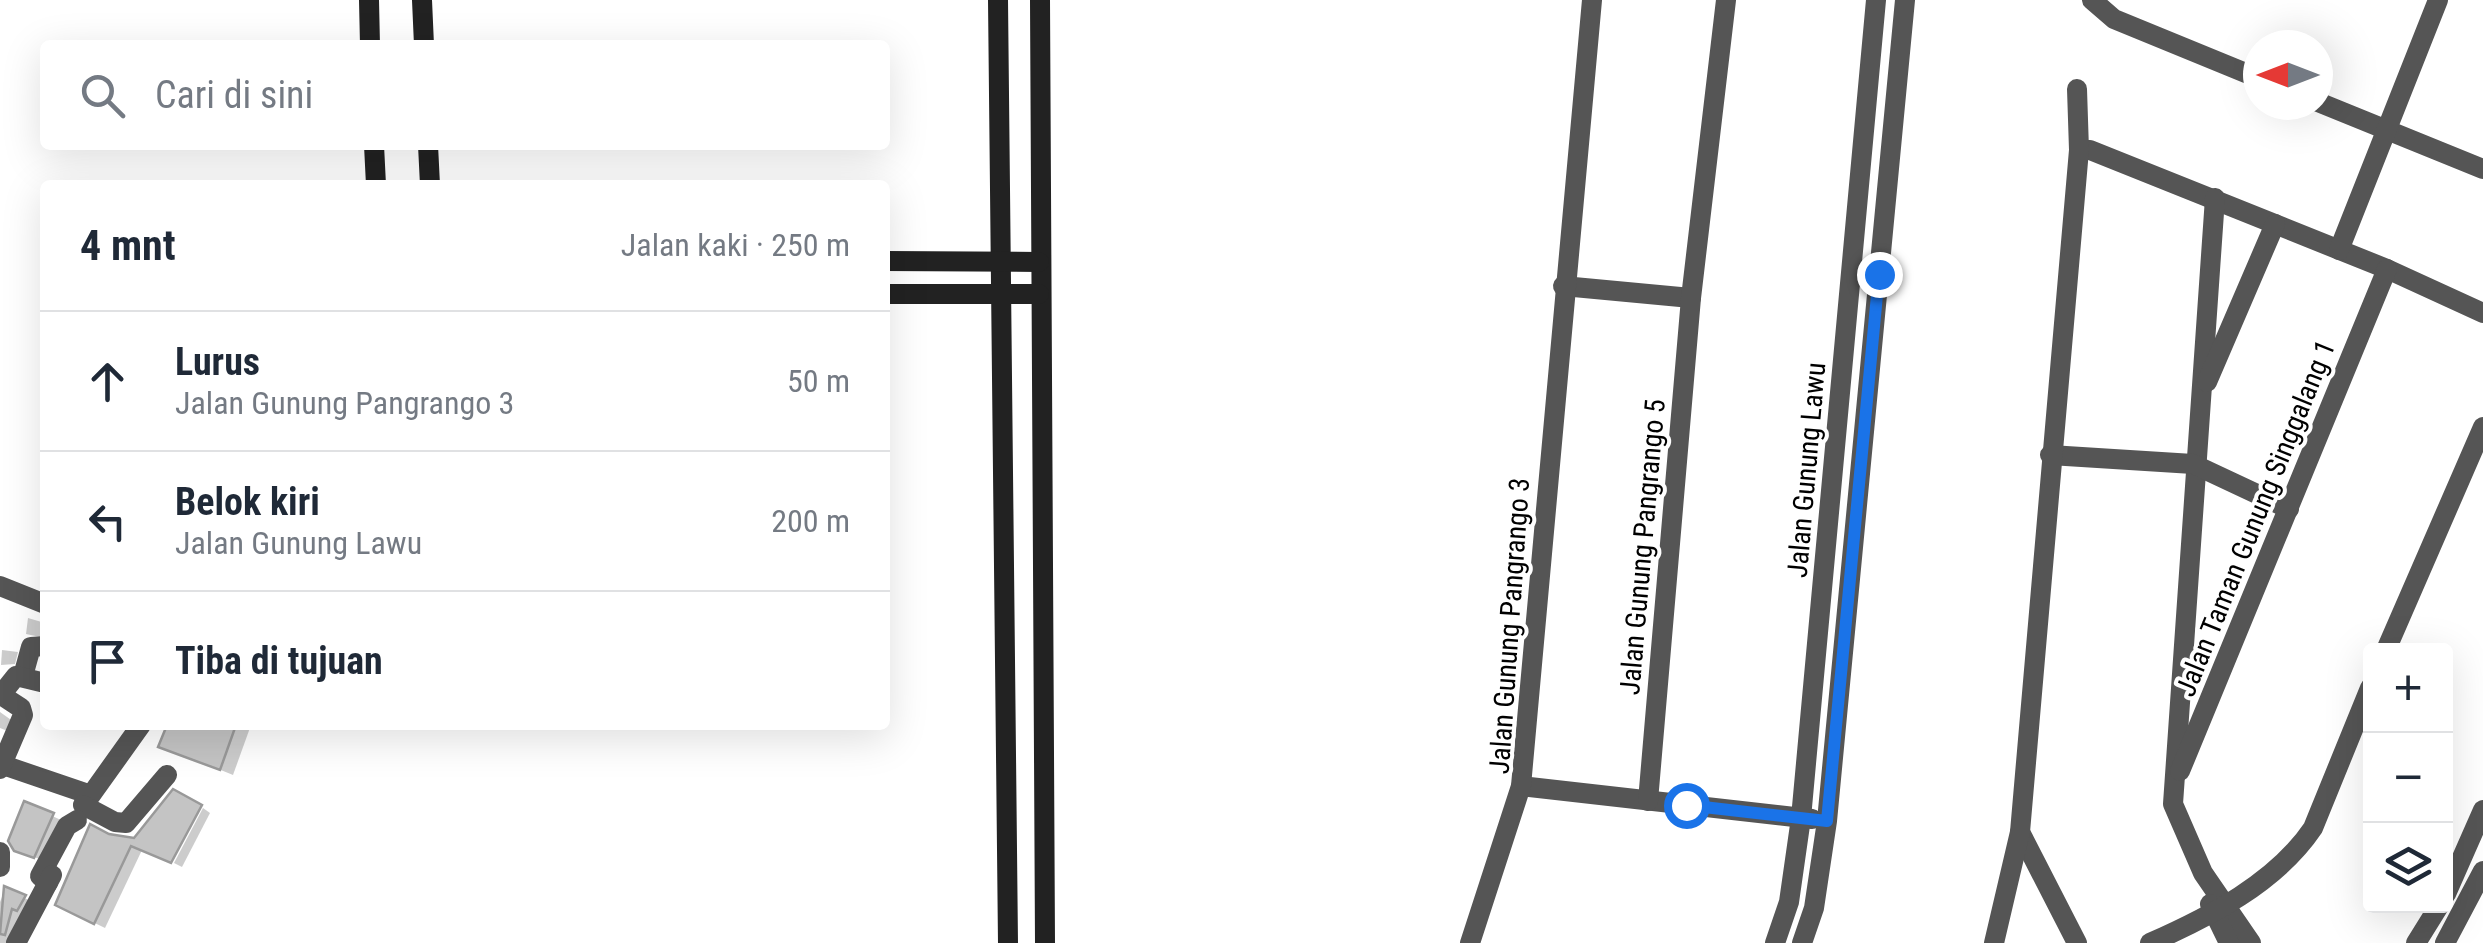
<!DOCTYPE html>
<html lang="id">
<head>
<meta charset="utf-8">
<style>
	body { margin:0; font-family:"Roboto Condensed",sans-serif; background:#f2f2f3; color:#1f2937 }
	.controls { position:absolute; right:30px; bottom:30px; display:grid; overflow:hidden; border-radius:10px; box-shadow:0 10px 40px #0002 }
	.controls button { width:90px; height:90px; display:grid; place-items:center; padding:0; border:0; border-bottom:2px solid #e0e1e3; background:#fff; color:#1f2937; font:50px sans-serif }
	.compass { position:absolute; left:2243px; top:30px; width:90px; height:90px; border-radius:50%; background:#fff; box-shadow:0 10px 40px #0002; rotate:270deg }
	.stop { position:absolute; width:30px; height:30px; margin:-22px; border:8px solid #1a73e8; border-radius:50%; background:#fff }
	.stop.end { background:#1a73e8; border-color:#fff; box-shadow:0 2px 10px #0008 }
	.list { margin:0; padding:0; list-style:none }
	h2 { display:flex; justify-content:space-between; align-items:center; height:130px; margin:0; padding:0 40px; font-size:42px }
	h2 small { font-size:32px; font-weight:400; color:#747a83 }
	.list li { display:grid; grid-template-columns:65px 1fr auto; gap:30px; align-items:center; box-sizing:border-box; height:140px; padding:0 40px; border-top:2px solid #e0e1e3 }
	.list b { display:block; font-size:38px; white-space:nowrap }
	.list p { margin:0; font-size:32px; white-space:nowrap; color:#747a83 }
	.list em { font-size:32px; font-style:normal; color:#747a83 }
	.icon { flex:none; width:55px; height:55px; fill:none; stroke:currentColor; stroke-width:2; stroke-linecap:round; stroke-linejoin:round }
	.map { position:relative; flex:none; width:2483px; height:943px; overflow:hidden }
	.search { position:absolute; background:#fff; box-shadow:0 10px 40px #0002; left:40px; top:40px; width:850px; height:110px; display:flex; align-items:center; gap:25px; box-sizing:border-box; padding:0 35px; border-radius:10px; color:#747a83; font-size:38px }
	.panel { position:absolute; background:#fff; box-shadow:0 10px 40px #0002; left:40px; top:180px; width:850px; height:550px; border-radius:10px }
	.map>svg:first-child { display:block }
	.shadow { fill:#0003 }
	.building { fill:#c4c4c4; stroke:#999; stroke-width:2.5 }
	.lines { fill:none; stroke-linecap:round; stroke-linejoin:round }
	.street { stroke:#555; stroke-width:20 }
	.secondary { stroke:#222; stroke-width:20 }
	.route { stroke:#1a73e8; stroke-width:12 }
	.labels { text-anchor:middle; stroke-width:8; stroke-linejoin:round; paint-order:stroke }
	.street-label { font-size:28px; fill:#000; stroke:#fff }
</style>
</head>
<body>
<div class="map">
<svg width="2483" height="943" viewBox="0 0 2483 943">
	<rect width="100%" height="100%" fill="#fff"/>
	<g class="shadow">
		<polygon points="28,618 45,623 45,638 26,634"/>
		<polygon points="2,650 18,652 15,664 1,665"/>
		<polygon points="0,712 14,722 10,732 0,728"/>
		<polygon points="169,725 251,725 233,775 162,746"/>
		<polygon points="26,804 61,820 43,860 24,854"/>
		<polygon points="203,808 210,813 182,867 174,863"/>
		<polygon points="108,837 142,850 105,928 68,910"/>
		<polygon points="5,889 35,903 16,943 0,943 0,902"/>
	</g>
	<g class="building">
		<polygon points="167,725 236,725 220,770 158,747"/>
		<polygon points="173,789 202,805 171,863 131,846 94,924 55,905 90,824 109,834 134,838"/>
		<polygon points="24,801 54,813 34,858 14,851 8,841"/>
		<polygon points="4,886 26,895 17,911 12,909 5,935 0,934"/>
	</g>
	<g class="lines">
		<g class="street">
			<polyline points="2092,0 2114,19 2258,78"/>
			<polyline points="2318,102 2483,169"/>
			<polyline points="2079,150 2090,150 2387,269 2483,313"/>
			<polyline points="2215,198 2173,804 2203,873 2251,943"/>
			<polyline points="2339,250 2438,0"/>
			<polyline points="1563,286 1691,298"/>
			<polyline points="2207,382 2275,224"/>
			<polyline points="2050,455 2193,464 2289,509"/>
			<polyline points="0,586 45,604"/>
			<polyline points="2386,650 2483,427"/>
			<polyline points="23,676 31,647 45,646"/>
			<polyline points="0,764 91,795 141,725"/>
			<polyline points="0,769 23,715 21,708 4,697 4,691 16,676 45,683"/>
			<polyline points="2180,771 2387,269"/>
			<polyline points="1521,786 1812,819"/>
			<polyline points="1648,801 1691,298 1726,0"/>
			<polyline points="83,805 115,822 126,823 167,775"/>
			<polyline points="2020,832 2077,943"/>
			<polyline points="0,852 0,867"/>
			<polyline points="48,883 40,876 67,826 77,820"/>
			<polyline points="2446,894 2483,810"/>
			<polyline points="2210,904 2229,943"/>
			<polyline points="16,943 52,875"/>
			<polyline points="1470,943 1521,786 1592,0"/>
			<polyline points="1775,943 1789,902 1801,818 1876,0"/>
			<polyline points="1802,943 1814,908 1827,821 1905,0"/>
			<polyline points="1994,943 2020,832 2079,150 2077,89"/>
			<path d="M2150 943C2209 917 2276 883 2313 828L2370 688"/>
			<polyline points="2416,943 2439,906"/>
			<polyline points="2445,943 2483,871"/>
		</g>
		<g class="secondary">
			<polyline points="369,0 370,45"/>
			<polyline points="422,0 424,45"/>
			<polyline points="998,0 1008,943"/>
			<polyline points="1040,0 1045,943"/>
			<polyline points="374,145 376,185"/>
			<polyline points="428,145 430,185"/>
			<polyline points="885,261 1039,262"/>
			<polyline points="885,294 1039,294"/>
		</g>
	</g>
	<g class="lines">
		<polyline class="route" points="1686,805 1827,821 1879,274"/>
	</g>
	<g class="labels">
		<g class="street-label">
			<text transform="translate(1806 470) rotate(-85)" y="10">Jalan Gunung Lawu</text>
			<text transform="translate(2255 518) rotate(-68)" y="10">Jalan Taman Gunung Singgalang 1</text>
			<text transform="translate(1642 547) rotate(-85)" y="10">Jalan Gunung Pangrango 5</text>
			<text transform="translate(1509 626) rotate(-86)" y="10">Jalan Gunung Pangrango 3</text>
		</g>
	</g>
</svg>
<div class="controls">
<button>+</button>
<button>−</button>
<button><svg class="icon" aria-label="layers" viewBox="0 0 24 24"><path d="M12 4l9 5-9 5-9-5zM3 14l9 5 9-5"/></svg></button>
</div>
<svg class="compass" viewBox="-18 -18 36 36"><path d="M0-13l5 13h-10z" fill="#e53935"/><path d="M0 13l5-13h-10z" fill="#747a83"/></svg>
<div class="stop" style="left:1686px;top:805px"></div>
<div class="stop end" style="left:1879px;top:274px"></div>
<div class="search"><svg class="icon" aria-label="search" viewBox="0 0 24 24"><circle cx="10" cy="10" r="6"/><path d="M15 15l6 6"/></svg>Cari di sini</div>
<section class="panel">
<h2>4 mnt<small>Jalan kaki · 250 m</small></h2>
<ul class="list">
<li><svg class="icon" aria-label="ahead" viewBox="0 0 24 24"><path d="M12 20V5M6 11l6-6 6 6"/></svg><div><b>Lurus</b><p>Jalan Gunung Pangrango 3</p></div><em>50 m</em></li>
<li><svg class="icon" aria-label="left" viewBox="0 0 24 24"><path d="M17 20v-9H6M10 6l-5 5 5 5"/></svg><div><b>Belok kiri</b><p>Jalan Gunung Lawu</p></div><em>200 m</em></li>
<li><svg class="icon" aria-label="arrive" viewBox="0 0 24 24"><path d="M6 21V4h12l-3 4 3 4H6"/></svg><div><b>Tiba di tujuan</b></div></li>
</ul>
</section>
</div>
</body>
</html>
